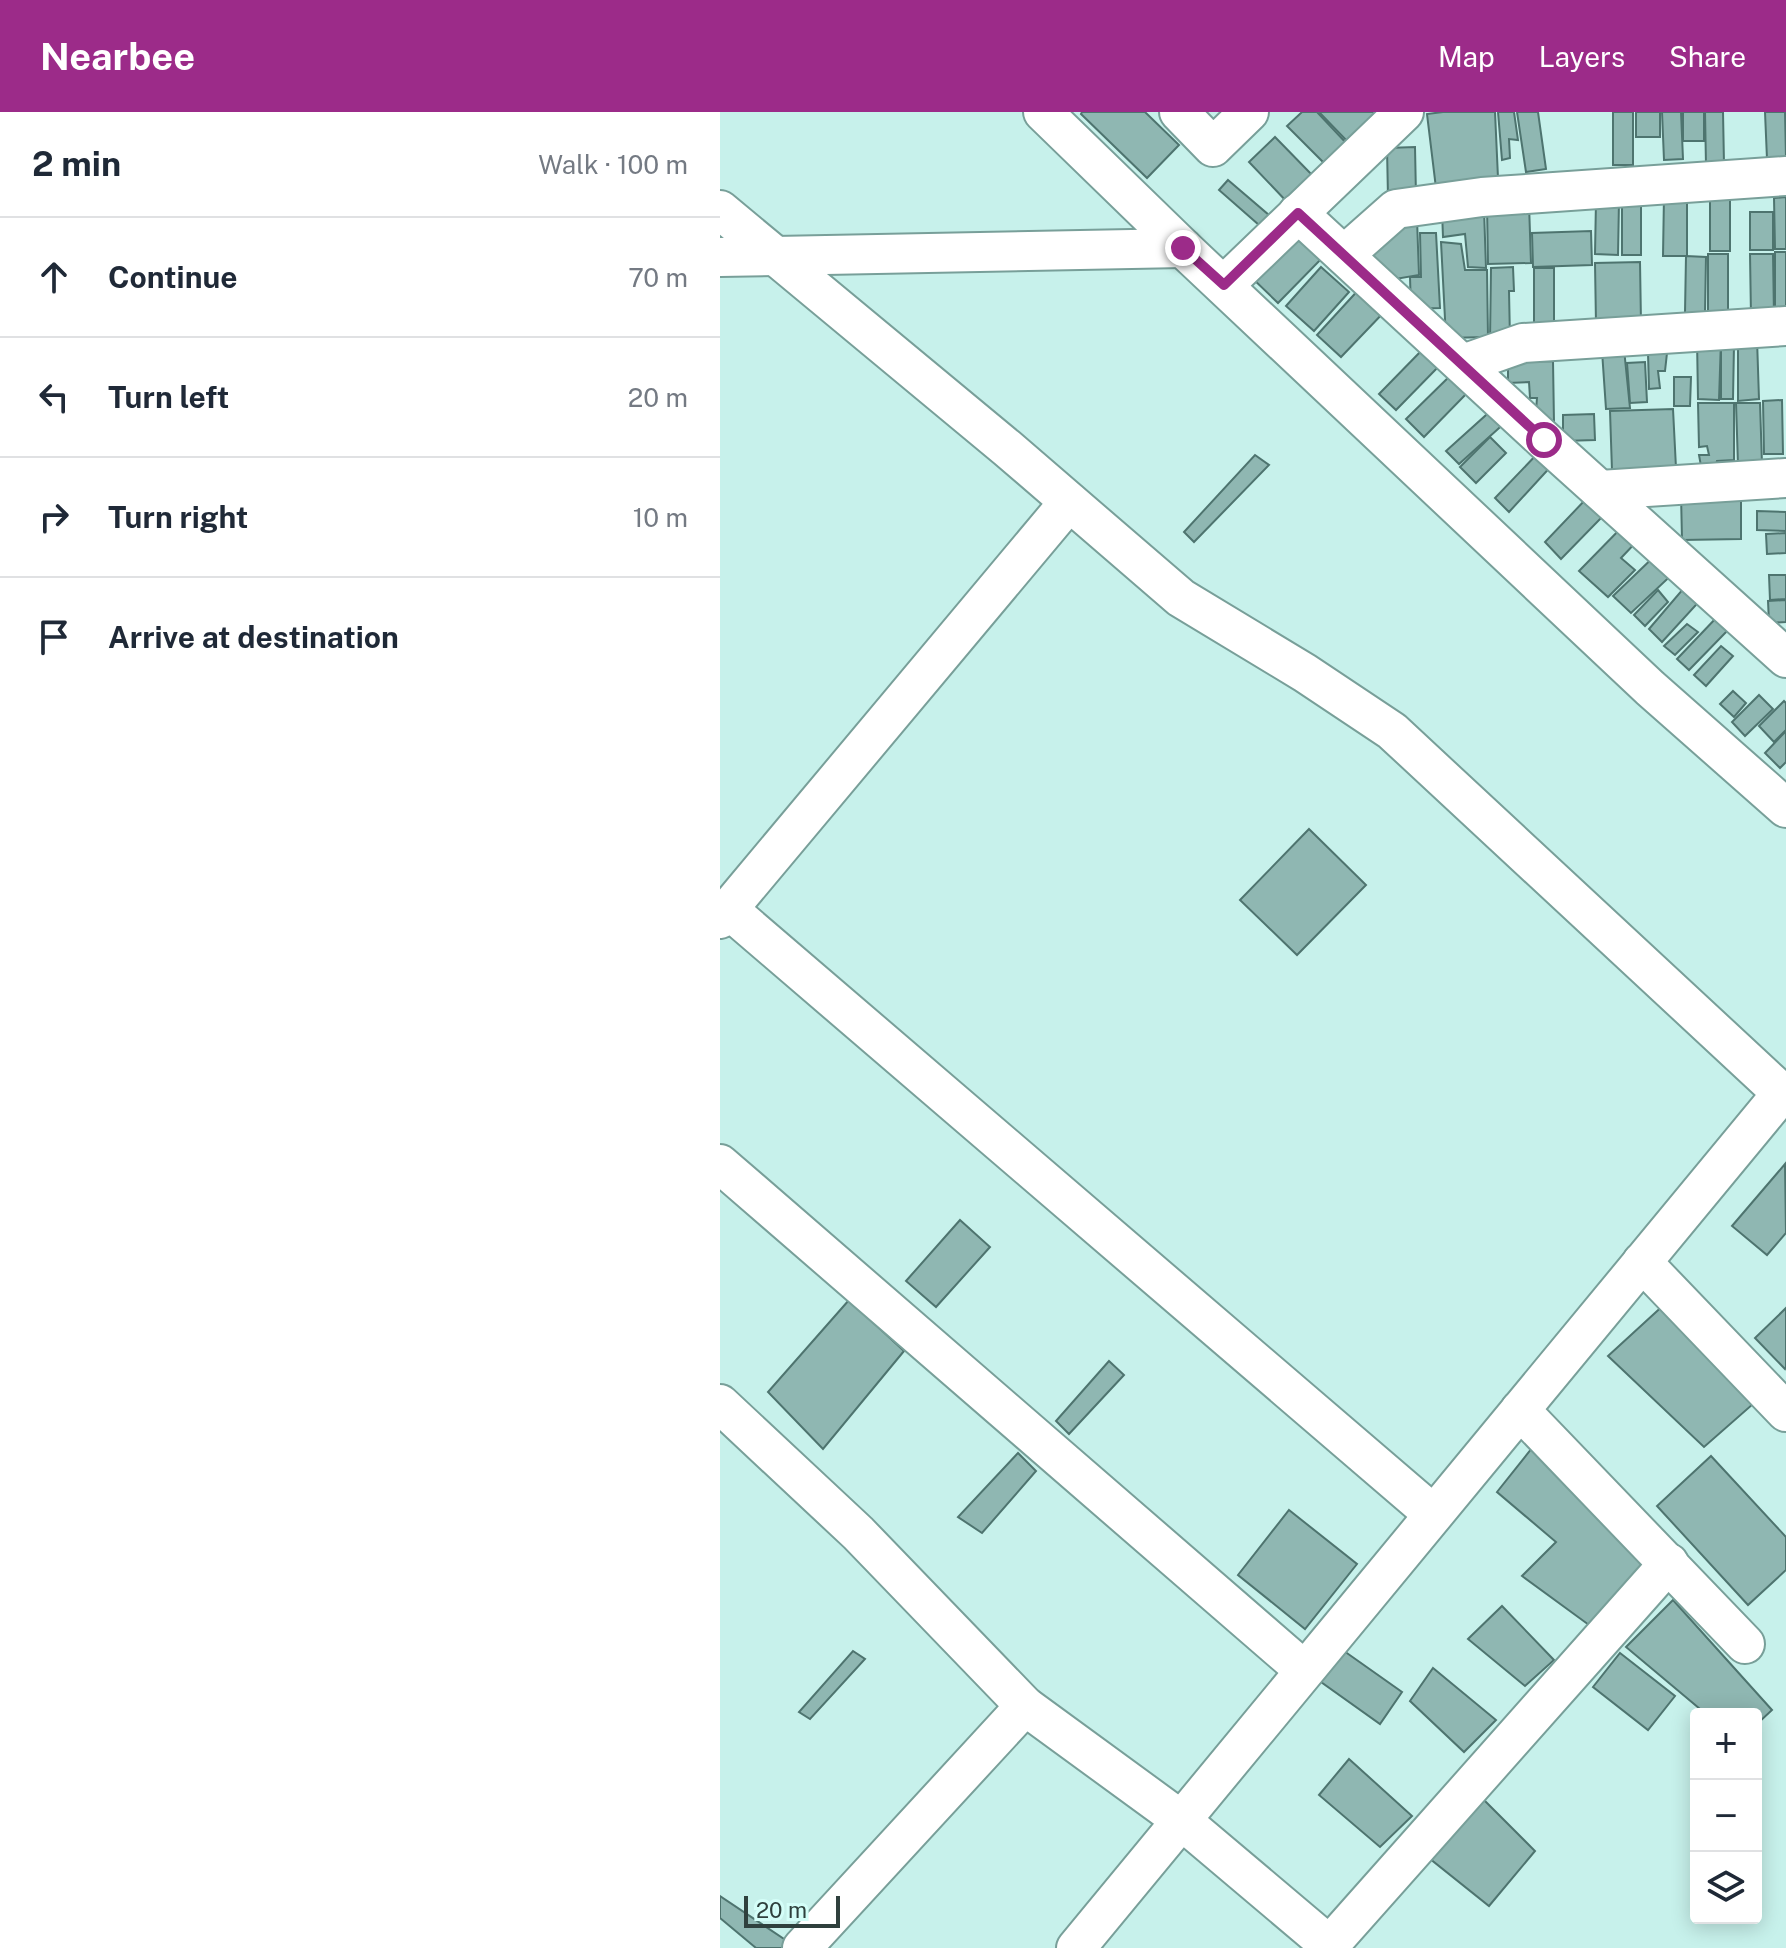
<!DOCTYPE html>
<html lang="en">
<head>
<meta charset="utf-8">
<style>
	body { margin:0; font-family:"Public Sans",sans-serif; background:#f6f6f7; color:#1f2937 }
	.controls { position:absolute; right:24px; bottom:24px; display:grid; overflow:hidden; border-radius:8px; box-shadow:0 4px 20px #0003 }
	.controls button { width:72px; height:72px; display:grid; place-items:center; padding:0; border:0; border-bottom:2px solid #e0e1e3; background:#fff; color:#1f2937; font:40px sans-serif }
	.scale { position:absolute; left:24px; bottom:20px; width:96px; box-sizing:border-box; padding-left:8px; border:4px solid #2f403d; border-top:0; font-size:22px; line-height:28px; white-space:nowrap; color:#2f403d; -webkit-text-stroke:6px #d4fef8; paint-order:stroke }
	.stop { position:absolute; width:24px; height:24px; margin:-18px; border:6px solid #9c2b89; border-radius:50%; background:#fff }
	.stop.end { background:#9c2b89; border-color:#fff; box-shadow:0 2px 8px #0008 }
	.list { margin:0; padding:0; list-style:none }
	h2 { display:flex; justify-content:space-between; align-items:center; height:104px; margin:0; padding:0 32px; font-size:34px }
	h2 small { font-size:26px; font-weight:400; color:#747a83 }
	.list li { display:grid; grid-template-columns:52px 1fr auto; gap:24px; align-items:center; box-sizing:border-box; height:120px; padding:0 32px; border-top:2px solid #e0e1e3 }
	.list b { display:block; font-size:30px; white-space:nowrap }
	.list em { font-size:26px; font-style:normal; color:#747a83 }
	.icon { flex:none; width:44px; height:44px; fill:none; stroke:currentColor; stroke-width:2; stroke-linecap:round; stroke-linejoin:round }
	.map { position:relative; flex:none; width:1066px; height:1836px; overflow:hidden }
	header { display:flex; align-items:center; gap:48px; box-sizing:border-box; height:112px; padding:0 40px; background:#9c2b89; color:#fff }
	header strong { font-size:38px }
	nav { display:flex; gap:44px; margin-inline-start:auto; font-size:28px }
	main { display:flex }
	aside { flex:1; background:#fff }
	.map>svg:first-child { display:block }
	.building { fill:#8fb7b2; stroke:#4e746f; stroke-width:2 }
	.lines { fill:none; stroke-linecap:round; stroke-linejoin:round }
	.street-casing { stroke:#789f99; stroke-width:42 }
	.street { stroke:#fff; stroke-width:38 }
	.route { stroke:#9c2b89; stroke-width:10 }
</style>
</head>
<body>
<header>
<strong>Nearbee</strong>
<nav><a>Map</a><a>Layers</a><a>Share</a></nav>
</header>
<main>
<aside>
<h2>2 min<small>Walk · 100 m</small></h2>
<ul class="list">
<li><svg class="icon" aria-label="ahead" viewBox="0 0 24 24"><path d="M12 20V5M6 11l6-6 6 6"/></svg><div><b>Continue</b></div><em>70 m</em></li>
<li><svg class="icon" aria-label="left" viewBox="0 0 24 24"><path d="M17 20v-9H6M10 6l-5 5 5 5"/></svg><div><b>Turn left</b></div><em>20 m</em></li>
<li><svg class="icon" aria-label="right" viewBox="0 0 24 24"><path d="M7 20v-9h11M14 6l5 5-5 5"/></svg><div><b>Turn right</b></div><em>10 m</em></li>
<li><svg class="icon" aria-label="arrive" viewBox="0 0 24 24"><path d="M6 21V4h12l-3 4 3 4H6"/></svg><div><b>Arrive at destination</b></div></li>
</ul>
</aside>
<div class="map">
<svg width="1066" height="1836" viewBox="0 0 1066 1836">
	<rect width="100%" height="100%" fill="#c7f1eb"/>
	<g class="building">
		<polygon points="362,0 425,0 459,33 427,66 361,2"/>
		<polygon points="582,0 597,0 629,34 608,55 567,14"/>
		<polygon points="599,0 657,0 627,29"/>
		<polygon points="723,0 775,0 778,66 716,76 707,2"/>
		<polygon points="778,0 794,0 798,28 789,27 790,46 782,48"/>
		<polygon points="797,0 818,0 826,57 806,60"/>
		<rect x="893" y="0" width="20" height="53"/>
		<rect x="916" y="0" width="24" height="25"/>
		<polygon points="942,0 961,0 963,47 944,48"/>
		<rect x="963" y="0" width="21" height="29"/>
		<polygon points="985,0 1003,0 1004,52 986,53"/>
		<polygon points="1045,0 1065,0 1066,46 1047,47"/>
		<polygon points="555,25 596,67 569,92 529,50"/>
		<polygon points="695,35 696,84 668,85 667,36"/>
		<polygon points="508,68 556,109 547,120 499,78"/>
		<rect x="990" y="83" width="20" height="56"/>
		<polygon points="944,84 967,84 967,144 943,144"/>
		<polygon points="1066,85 1066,137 1055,137 1054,86"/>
		<polygon points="876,89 899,89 898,143 875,142"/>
		<rect x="902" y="90" width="19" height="53"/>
		<polygon points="809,92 811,151 768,152 767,94"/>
		<polygon points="764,97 766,156 748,155 745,122 723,125 722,99"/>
		<rect x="1030" y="100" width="23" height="38"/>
		<polygon points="697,107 699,163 664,169 642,137"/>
		<polygon points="579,114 607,141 558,191 530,164"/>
		<polygon points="871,119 872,153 813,155 812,121"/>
		<polygon points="700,121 716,121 720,196 691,197 690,165 701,165"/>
		<polygon points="721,130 741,132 745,158 767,158 768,225 726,226"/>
		<rect x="1055" y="140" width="11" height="59"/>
		<rect x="988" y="142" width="20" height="63"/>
		<polygon points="1030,142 1053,142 1054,204 1031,204"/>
		<polygon points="966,144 986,145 985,201 965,201"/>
		<polygon points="920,150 921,211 876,212 875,151"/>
		<polygon points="601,155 629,180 594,219 566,194"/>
		<polygon points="793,155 794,179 789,179 790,227 770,228 771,156"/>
		<rect x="814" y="156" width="20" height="55"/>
		<polygon points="642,174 667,197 621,245 597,223"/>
		<polygon points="977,227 1001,228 999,288 978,287"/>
		<polygon points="1037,227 1039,287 1018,289 1018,229"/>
		<polygon points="707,233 724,249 676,298 659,282"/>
		<polygon points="1001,233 1014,233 1013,287 1001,287"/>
		<polygon points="904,237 910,296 886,297 882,239"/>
		<polygon points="928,241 947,241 945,259 938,259 940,276 929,277"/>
		<polygon points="833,249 834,311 815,311 817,286 810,286 809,270 788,271 788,250"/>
		<polygon points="925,250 927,290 910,291 907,251"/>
		<polygon points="735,259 752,276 704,325 686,307"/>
		<polygon points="954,265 971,265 970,294 954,294"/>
		<polygon points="1062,288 1063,342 1044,342 1043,289"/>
		<polygon points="978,291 1014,291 1014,348 997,349 995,356 981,354 979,343 989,343 987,334 979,335"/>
		<polygon points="1016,291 1040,291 1042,352 1018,353"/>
		<polygon points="775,295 788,308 739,352 726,339"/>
		<polygon points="953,297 956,356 892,359 890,299"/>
		<polygon points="874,302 875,328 843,329 843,303"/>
		<polygon points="770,325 786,341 756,371 740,355"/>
		<polygon points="820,339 834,351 789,400 775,386"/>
		<polygon points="535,343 549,353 474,430 464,420"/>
		<polygon points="1021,381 1021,427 962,428 961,382"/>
		<polygon points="867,386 883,404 841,447 825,430"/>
		<polygon points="1037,399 1066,400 1066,419 1037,418"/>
		<polygon points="906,411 920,426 901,446 915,458 888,485 859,459"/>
		<polygon points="1066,421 1066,441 1047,442 1046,422"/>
		<polygon points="942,437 959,456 911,501 893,484"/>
		<polygon points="1049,463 1066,463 1066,487 1050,488"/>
		<polygon points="969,470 986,482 942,530 929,517"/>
		<polygon points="938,478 948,490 925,514 914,503"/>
		<polygon points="1066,488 1066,510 1049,511 1048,489"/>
		<polygon points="998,504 1010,516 969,558 957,547"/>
		<polygon points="967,512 978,520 955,543 944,534"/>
		<polygon points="1001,534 1013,544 986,574 974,563"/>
		<polygon points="1013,579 1026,591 1014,605 1000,592"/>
		<polygon points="1039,583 1053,597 1025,624 1012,610"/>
		<polygon points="1064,589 1066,591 1066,618 1054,630 1039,614"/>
		<polygon points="1066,619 1066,650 1060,656 1045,641"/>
		<polygon points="589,717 646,773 577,843 520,788"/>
		<polygon points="1065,1052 1066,1121 1047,1143 1012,1114"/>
		<polygon points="240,1108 270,1135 216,1195 186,1169"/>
		<polygon points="129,1188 184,1239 103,1337 48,1280"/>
		<polygon points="947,1190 1033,1292 984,1335 888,1244"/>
		<polygon points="1066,1196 1066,1255 1065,1257 1035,1226"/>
		<polygon points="389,1249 404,1263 349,1322 336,1309"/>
		<polygon points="812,1336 927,1448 869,1513 802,1464 836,1430 777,1380"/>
		<polygon points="298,1341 316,1359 262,1421 238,1405"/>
		<polygon points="991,1344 1066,1425 1066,1458 1028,1493 937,1394"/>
		<polygon points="569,1398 637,1452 585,1517 518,1463"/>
		<polygon points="953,1488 1052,1598 1036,1613 1036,1602 986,1602 906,1535"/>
		<polygon points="782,1494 834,1548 805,1574 748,1527"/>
		<polygon points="133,1539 145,1547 90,1607 79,1600"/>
		<polygon points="624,1539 682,1580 660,1612 601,1570"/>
		<polygon points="900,1541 955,1584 928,1618 873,1575"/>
		<polygon points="713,1556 776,1608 744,1640 690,1589"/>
		<polygon points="629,1647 692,1704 660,1735 599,1683"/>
		<polygon points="761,1685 815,1739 769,1794 709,1746"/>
		<polygon points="0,1784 67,1829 62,1836 36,1836 0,1806"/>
	</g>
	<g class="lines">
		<g class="street-casing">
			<g id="street">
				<polyline points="323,0 463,136 930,576 1066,696"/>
				<polyline points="459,0 493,35 529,0"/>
				<polyline points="0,98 287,336 461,486 585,561 672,619 1066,985"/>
				<polyline points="578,101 824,328 1066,546"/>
				<polyline points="624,143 676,97 762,85 1066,64"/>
				<polyline points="0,145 463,136"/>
				<polyline points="504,173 684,0"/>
				<polyline points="743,252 803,231 1066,214"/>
				<polyline points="880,378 1066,366"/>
				<polyline points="8,797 713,1402"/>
				<polyline points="0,807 349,390"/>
				<polyline points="0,1052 584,1558"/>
				<polyline points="922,1150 1066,1300"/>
				<polyline points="0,1292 138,1421 305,1594 461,1708 609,1833"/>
				<polyline points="800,1298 1025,1532"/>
				<polyline points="82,1836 305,1594"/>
				<polyline points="356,1836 1062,981"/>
				<polyline points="607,1836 949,1451"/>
			</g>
		</g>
		<use href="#street" class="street"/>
	</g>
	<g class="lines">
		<polyline class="route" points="463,136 504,173 578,101 824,328"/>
	</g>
</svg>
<div class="controls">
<button>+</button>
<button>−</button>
<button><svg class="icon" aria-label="layers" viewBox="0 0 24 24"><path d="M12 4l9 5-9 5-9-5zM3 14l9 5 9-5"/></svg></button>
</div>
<div class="scale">20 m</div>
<div class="stop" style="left:824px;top:328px"></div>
<div class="stop end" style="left:463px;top:136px"></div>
</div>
</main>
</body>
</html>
